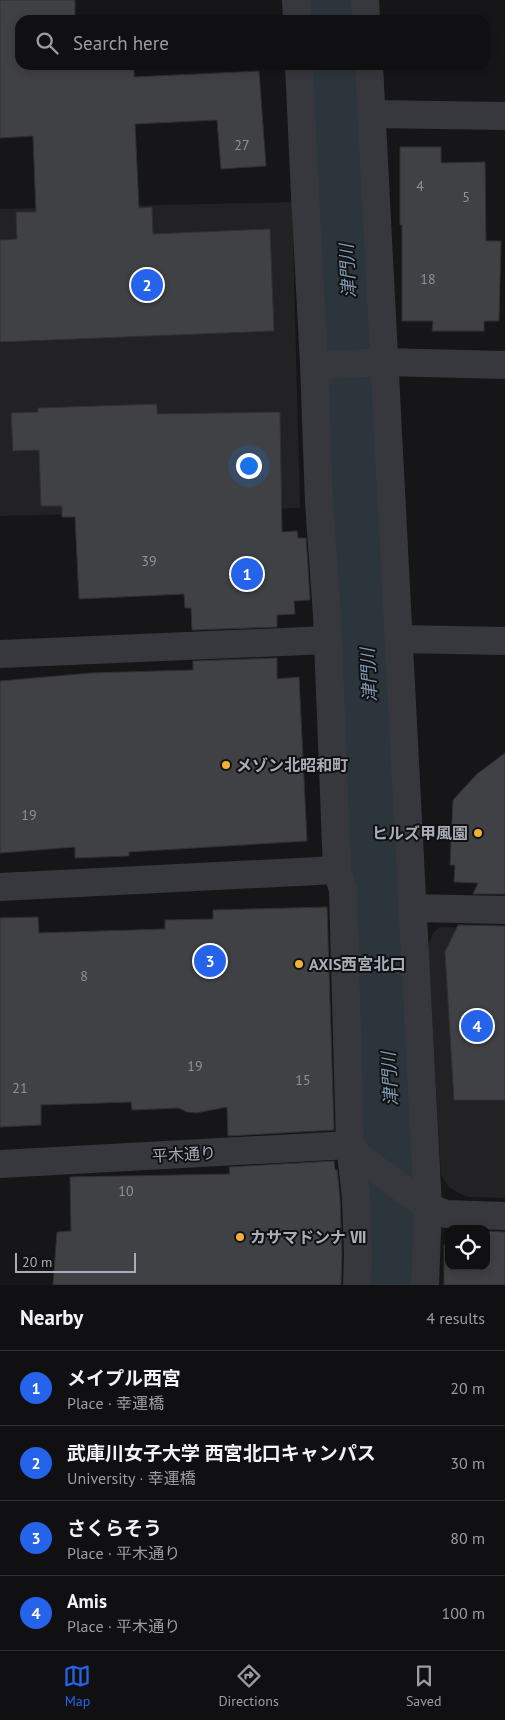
<!DOCTYPE html>
<html lang="en">
<head>
<meta charset="utf-8">
<style>
	body { margin:0; font-family:"PT Sans","Noto Sans JP",sans-serif; background:#1e1e20; color:#f1f3f6 }
	.controls { position:absolute; right:15px; bottom:15px; display:grid; overflow:hidden; border-radius:10px; box-shadow:0 2px 8px #0003 }
	.controls button { width:45px; height:45px; display:grid; place-items:center; padding:0; border:0; border-bottom:1px solid #303032; background:#101012; color:#f1f3f6; font:25px sans-serif }
	.scale { position:absolute; left:15px; bottom:12px; width:121px; box-sizing:border-box; padding-left:5px; border:2px solid #a8adb8; border-top:0; font-size:14px; line-height:18px; white-space:nowrap; color:#a8adb8; -webkit-text-stroke:4px #111113; paint-order:stroke }
	.you { position:absolute; left:248px; top:465px; width:18px; height:18px; margin:-12px; border:4px solid #fff; border-radius:50%; background:#1a73e8; box-shadow:0 0 0 8px #1a73e833 }
	.badge { display:grid; place-items:center; width:32px; height:32px; border-radius:50%; background:#2563eb; color:#fff; font-size:16px; font-weight:700 }
	.pin { position:absolute; translate:-50% -50%; border:2px solid #fff; box-shadow:0 1px 5px #0006 }
	.list { margin:0; padding:0; list-style:none }
	h2 { display:flex; justify-content:space-between; align-items:center; height:65px; margin:0; padding:0 20px; font-size:21px }
	h2 small { font-size:16px; font-weight:400; color:#9c9d9f }
	.list li { display:grid; grid-template-columns:32px 1fr auto; gap:15px; align-items:center; box-sizing:border-box; height:75px; padding:0 20px; border-top:1px solid #303032 }
	.list b { display:block; font-size:19px; white-space:nowrap }
	.list p { margin:0; font-size:16px; white-space:nowrap; color:#9c9d9f }
	.list em { font-size:16px; font-style:normal; color:#9c9d9f }
	.icon { flex:none; width:28px; height:28px; fill:none; stroke:currentColor; stroke-width:2; stroke-linecap:round; stroke-linejoin:round }
	.map { position:relative; flex:none; width:505px; height:1285px; overflow:hidden }
	.search { position:absolute; background:#101012; box-shadow:0 2px 8px #0003; left:15px; right:15px; top:15px; height:55px; display:flex; align-items:center; gap:12px; box-sizing:border-box; padding:0 18px; border-radius:15px; color:#9c9d9f; font-size:19px }
	.sheet { height:365px; background:#101012 }
	nav { display:flex; justify-content:space-around; align-items:center; box-sizing:border-box; height:70px; border-top:1px solid #303032; background:#101012; font-size:14px; color:#9c9d9f }
	nav a { display:grid; justify-items:center; gap:2px }
	nav .on { color:#2563eb }
	.map>svg:first-child { display:block }
	.built { fill:#222225 }
	.lines { fill:none; stroke-linecap:round; stroke-linejoin:round }
	.river { stroke:#2c353c; stroke-width:72 }
	.building { fill:#404145; stroke:#303034 }
	.pedestrian { stroke:#37383d; stroke-width:28 }
	.minor { stroke:#37383d; stroke-width:28 }
	.poi-dot { fill:#f2b134; stroke:#111113; stroke-width:2 }
	.labels { text-anchor:middle; stroke-width:4; stroke-linejoin:round; paint-order:stroke }
	.number-label { font-size:14px; fill:#8e929b }
	.poi-label { font-size:16px; font-weight:bold; fill:#a8adb8; stroke:#111113; text-anchor:start }
	.street-label { font-size:16px; fill:#a8adb8; stroke:#111113 }
	.water-label { font-size:18px; font-style:italic; fill:#7f9bb3; stroke:#111113 }
</style>
</head>
<body>
<div class="map">
<svg width="505" height="1285" viewBox="0 0 505 1285">
	<rect width="100%" height="100%" fill="#161618"/>
	<g class="built">
		<polygon points="292,202 300,508 0,516 0,209"/>
		<polygon points="440,927 505,929 505,1198 469,1197 458,1193 448,1186 441,1174 428,946 433,933"/>
	</g>
	<g class="lines">
		<g class="river">
			<polyline points="333,0 334,20"/>
			<polyline points="337,65 398,1221 396,1285"/>
		</g>
	</g>
	<g class="building">
		<polygon points="0,0 75,0 75,20 20,20 20,65 134,65 134,77 259,71 266,166 221,169 217,120 135,124 139,208 152,207 153,234 270,229 274,331 0,342 0,240 17,239 16,212 36,212 33,136 0,138"/>
		<polygon points="400,147 441,147 441,163 485,162 486,241 501,241 499,321 484,321 484,331 432,331 433,321 402,321 402,225 400,225"/>
		<polygon points="157,404 157,414 280,412 282,532 297,531 298,538 306,538 310,600 294,601 295,614 277,615 277,627 192,630 191,608 185,608 184,594 79,599 75,517 62,517 62,506 41,506 39,450 13,451 11,413 38,412 38,408"/>
		<polygon points="277,658 277,679 299,677 307,841 129,852 129,856 75,858 75,847 0,853 0,681 91,673 193,670 193,661"/>
		<polygon points="505,753 505,894 473,894 478,883 454,882 455,865 450,865 453,800 477,774"/>
		<polygon points="327,907 334,1130 228,1136 227,1107 196,1113 187,1112 179,1108 132,1110 131,1102 41,1105 41,1125 0,1127 0,918 38,917 39,933 165,929 165,920 213,919 213,910"/>
		<polygon points="458,925 505,926 505,1100 454,1100 445,952"/>
		<polygon points="334,1161 335,1170 337,1170 340,1198 342,1254 341,1285 53,1285 57,1232 71,1231 70,1177 230,1174 229,1167"/>
		<polygon points="486,1231 505,1232 505,1285 444,1285 444,1245 449,1242 449,1266 486,1266"/>
	</g>
	<g class="lines">
		<g class="pedestrian">
			<polyline points="296,0 297,20"/>
			<polyline points="299,65 305,195"/>
			<polyline points="319,502 327,615"/>
			<polyline points="337,870 343,890 350,1145 356,1197 358,1254 357,1285"/>
		</g>
		<g class="minor">
			<polyline points="365,0 366,20"/>
			<polyline points="369,65 428,1207 425,1285"/>
			<polyline points="371,114 505,116"/>
			<polyline points="305,195 314,364 319,502"/>
			<polyline points="314,364 326,365 384,362 505,365"/>
			<polyline points="399,639 505,641"/>
			<polyline points="0,654 328,640"/>
			<polyline points="0,887 337,870 327,615"/>
			<polyline points="413,908 505,910"/>
			<polyline points="0,1164 350,1145 361,1158 428,1207 446,1214 505,1216"/>
		</g>
	</g>
	<g class="poi-dot">
		<circle cx="226" cy="765" r="5"/>
		<circle cx="478" cy="833" r="5"/>
		<circle cx="299" cy="964" r="5"/>
		<circle cx="240" cy="1237" r="5"/>
	</g>
	<g class="labels">
		<g class="number-label">
			<text x="242" y="150">27</text>
			<text x="420" y="191">4</text>
			<text x="466" y="202">5</text>
			<text x="428" y="284">18</text>
			<text x="149" y="566">39</text>
			<text x="29" y="820">19</text>
			<text x="84" y="981">8</text>
			<text x="195" y="1071">19</text>
			<text x="303" y="1085">15</text>
			<text x="20" y="1093">21</text>
			<text x="126" y="1196">10</text>
		</g>
		<g class="poi-label">
			<text x="236" y="771">メゾン北昭和町</text>
			<text x="468" y="839" text-anchor="end">ヒルズ甲風園</text>
			<text x="309" y="970">AXIS西宮北口</text>
			<text x="250" y="1243">カサマドンナ Ⅶ</text>
		</g>
		<g class="street-label">
			<text transform="translate(184 1154) rotate(-3)" y="6">平木通り</text>
		</g>
		<g class="water-label">
			<text transform="translate(348 271) rotate(-93)" y="6">津門川</text>
			<text transform="translate(369 675) rotate(-93)" y="6">津門川</text>
			<text transform="translate(390 1079) rotate(-93)" y="6">津門川</text>
		</g>
	</g>
</svg>
<div class="controls">
<button><svg class="icon" aria-label="locate" viewBox="0 0 24 24"><circle cx="12" cy="12" r="6"/><path d="M12 2v4M12 18v4M2 12h4M18 12h4"/></svg></button>
</div>
<div class="scale">20 m</div>
<div class="you"></div>
<div class="pin badge" style="left:247px;top:574px">1</div>
<div class="pin badge" style="left:147px;top:285px">2</div>
<div class="pin badge" style="left:210px;top:961px">3</div>
<div class="pin badge" style="left:477px;top:1026px">4</div>
<div class="search"><svg class="icon" aria-label="search" viewBox="0 0 24 24"><circle cx="10" cy="10" r="6"/><path d="M15 15l6 6"/></svg>Search here</div>
</div>
<section class="sheet">
<h2>Nearby<small>4 results</small></h2>
<ul class="list">
<li><span class="badge">1</span><div><b>メイプル西宮</b><p>Place · 幸運橋</p></div><em>20 m</em></li>
<li><span class="badge">2</span><div><b>武庫川女子大学 西宮北口キャンパス</b><p>University · 幸運橋</p></div><em>30 m</em></li>
<li><span class="badge">3</span><div><b>さくらそう</b><p>Place · 平木通り</p></div><em>80 m</em></li>
<li><span class="badge">4</span><div><b>Amis</b><p>Place · 平木通り</p></div><em>100 m</em></li>
</ul>
</section>
<nav>
<a class="on"><svg class="icon" aria-label="map" viewBox="0 0 24 24"><path d="M3 6l6-2 6 2 6-2v14l-6 2-6-2-6 2zM9 4v14M15 6v14"/></svg>Map</a>
<a><svg class="icon" aria-label="directions" viewBox="0 0 24 24"><path d="M12 3l9 9-9 9-9-9zM9 14v-3h6M13 9l2 2-2 2"/></svg>Directions</a>
<a><svg class="icon" aria-label="saved" viewBox="0 0 24 24"><path d="M7 4h10v16l-5-4-5 4z"/></svg>Saved</a>
</nav>
</body>
</html>
